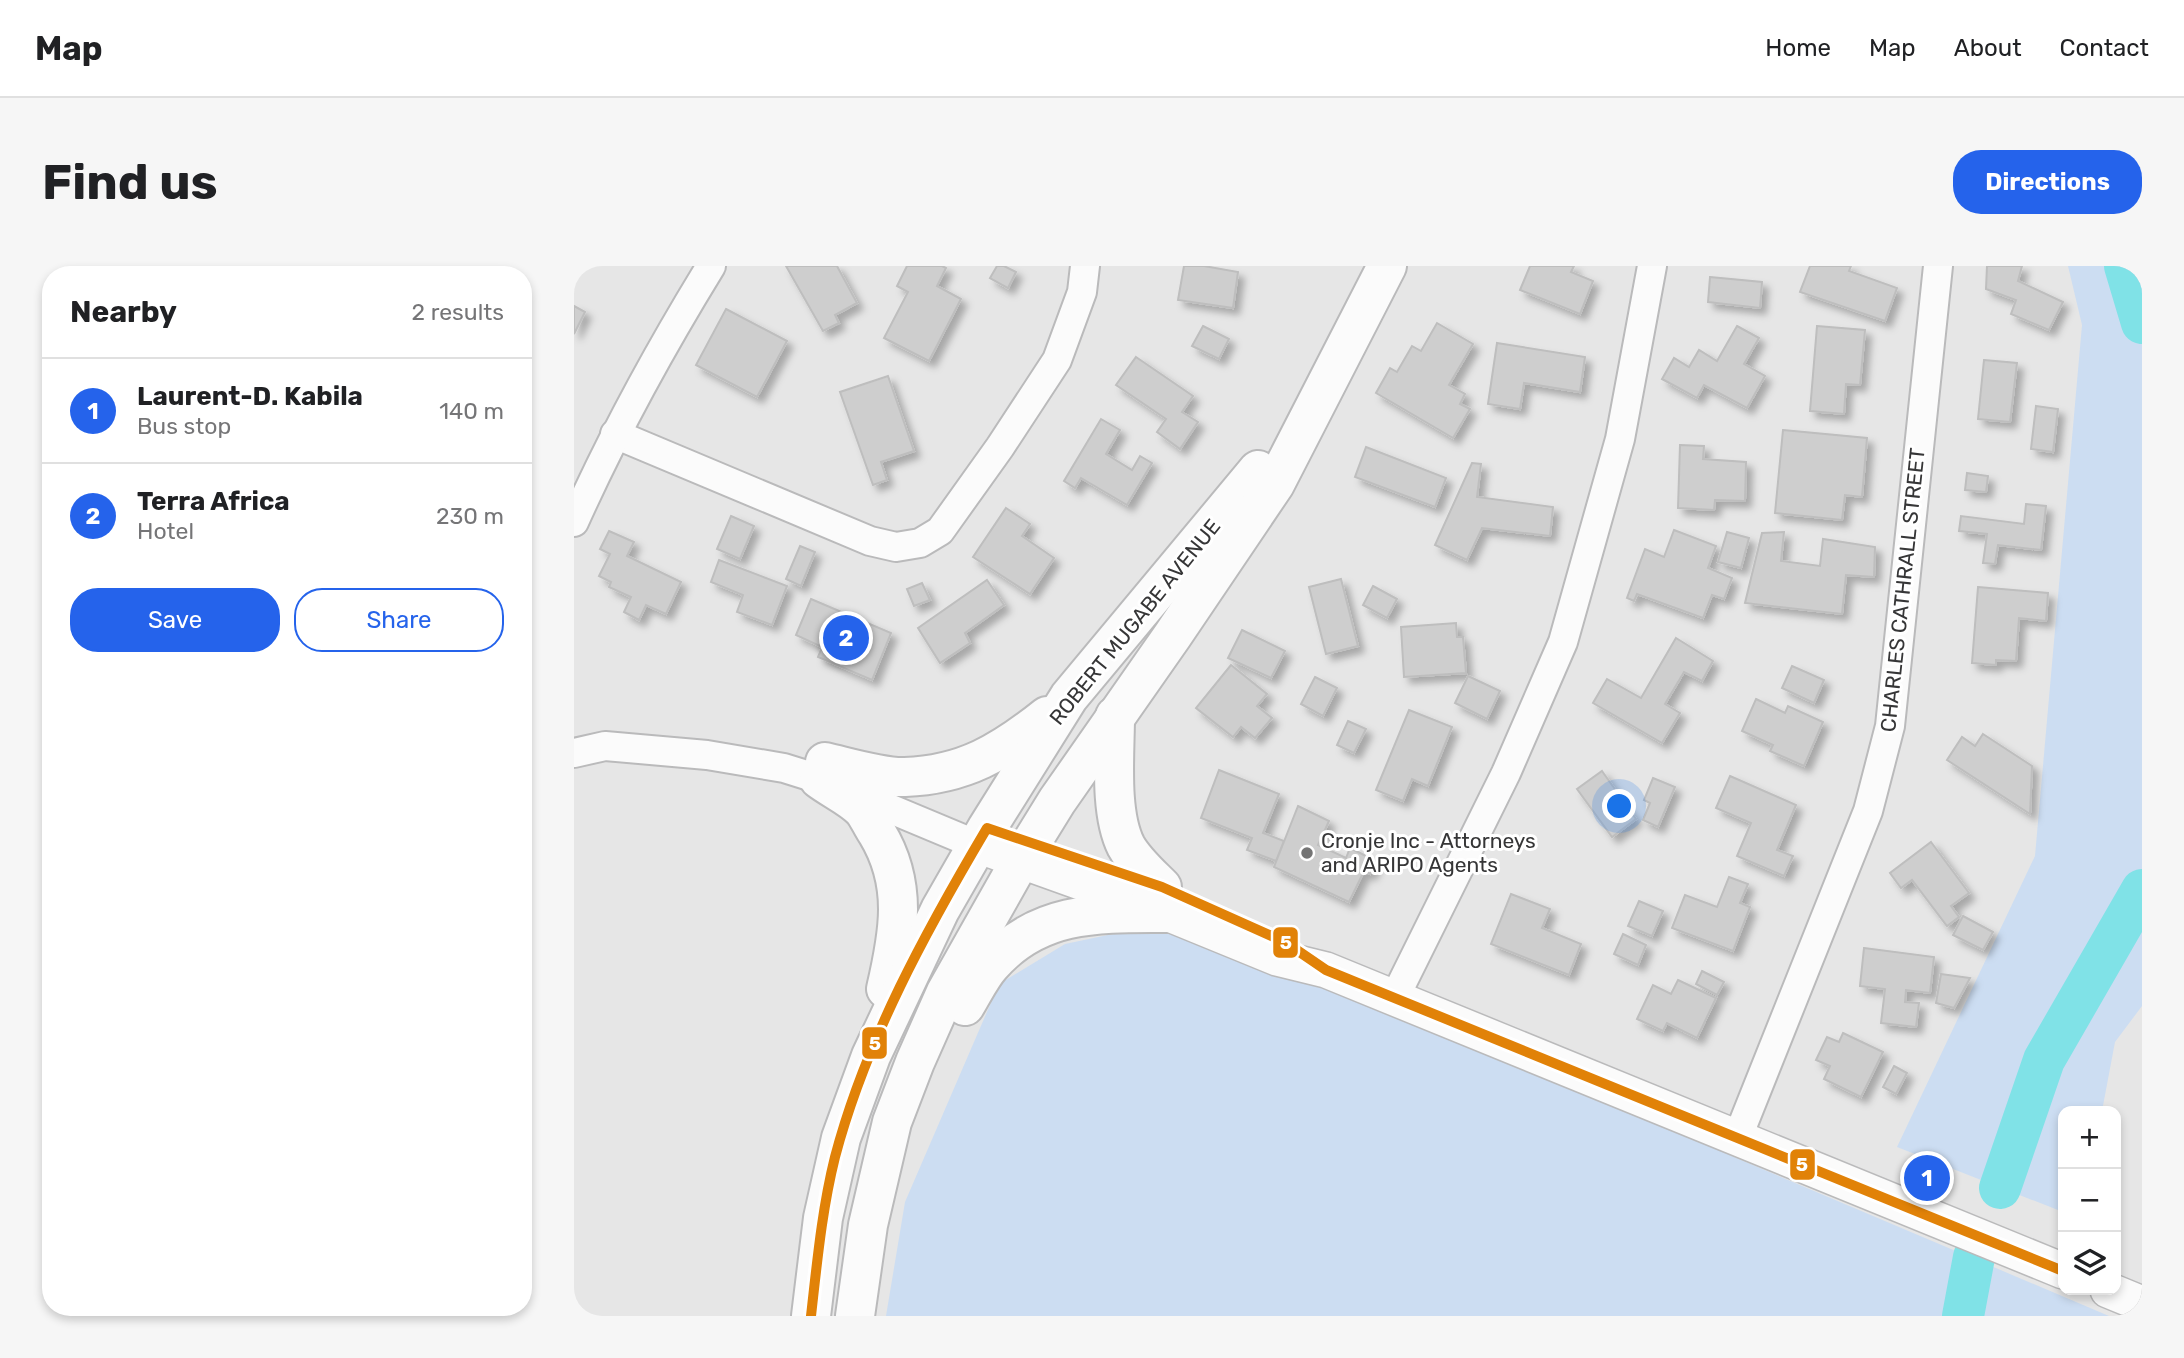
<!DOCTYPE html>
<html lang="en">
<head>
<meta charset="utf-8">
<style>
	body { margin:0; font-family:Rubik,sans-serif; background:#f6f6f6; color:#202124 }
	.controls { position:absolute; right:21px; bottom:21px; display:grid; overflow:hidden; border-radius:14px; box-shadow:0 4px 10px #0003 }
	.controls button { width:63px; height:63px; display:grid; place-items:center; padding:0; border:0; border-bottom:2px solid #e0e0e0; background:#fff; color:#202124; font:35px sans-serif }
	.you { position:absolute; left:1046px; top:541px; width:24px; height:24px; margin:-18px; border:5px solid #fff; border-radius:50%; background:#1a73e8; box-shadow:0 0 0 10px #1a73e833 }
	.badge { display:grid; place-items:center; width:46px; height:46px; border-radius:50%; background:#2563eb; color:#fff; font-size:23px; font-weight:700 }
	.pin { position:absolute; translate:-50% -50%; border:4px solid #fff; box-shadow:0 2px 7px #0006 }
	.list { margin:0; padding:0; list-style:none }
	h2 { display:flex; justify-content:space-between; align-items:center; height:91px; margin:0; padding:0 28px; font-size:30px }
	h2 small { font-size:23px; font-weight:400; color:#757577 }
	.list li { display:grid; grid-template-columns:46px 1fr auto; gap:21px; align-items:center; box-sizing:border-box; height:105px; padding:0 28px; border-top:2px solid #e0e0e0 }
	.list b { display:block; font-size:26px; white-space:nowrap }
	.list p { margin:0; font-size:23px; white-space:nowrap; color:#757577 }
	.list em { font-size:23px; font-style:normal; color:#757577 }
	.actions { display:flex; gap:14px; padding:21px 28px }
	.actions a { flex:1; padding:16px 0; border:2px solid #2563eb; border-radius:28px; text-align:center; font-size:24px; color:#2563eb }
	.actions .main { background:#2563eb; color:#fff }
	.icon { flex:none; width:38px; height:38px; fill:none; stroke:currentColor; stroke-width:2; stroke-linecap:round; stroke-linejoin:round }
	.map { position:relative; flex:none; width:1568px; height:1050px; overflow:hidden; border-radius:28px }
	header { display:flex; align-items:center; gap:42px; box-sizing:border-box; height:98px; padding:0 35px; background:#fff; border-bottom:2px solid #e0e0e0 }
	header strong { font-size:33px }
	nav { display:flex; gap:38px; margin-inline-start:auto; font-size:24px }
	.intro { display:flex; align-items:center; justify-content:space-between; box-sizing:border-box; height:168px; padding:0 42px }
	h1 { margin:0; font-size:49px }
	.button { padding:18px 32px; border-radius:28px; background:#2563eb; color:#fff; font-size:24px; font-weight:700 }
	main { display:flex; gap:42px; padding:0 42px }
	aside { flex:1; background:#fff; border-radius:28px; box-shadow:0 4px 10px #0003 }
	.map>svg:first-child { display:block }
	.green { fill:#ccddf2 }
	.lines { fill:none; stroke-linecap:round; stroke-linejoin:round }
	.river { stroke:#80e2e7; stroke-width:42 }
	.building { fill:#cecece; stroke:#bebebe; stroke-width:2; filter:url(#shadow) }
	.minor-casing { stroke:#bababb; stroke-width:32 }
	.tertiary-casing { stroke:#bababb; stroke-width:38 }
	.secondary-casing { stroke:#bababb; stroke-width:42 }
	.minor { stroke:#fbfbfb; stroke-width:28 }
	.tertiary { stroke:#fbfbfb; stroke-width:35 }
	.secondary { stroke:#fbfbfb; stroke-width:38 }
	.bus-1-casing { stroke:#fff; stroke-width:16 }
	.bus-1 { stroke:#e18208; stroke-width:10 }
	.poi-dot { fill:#747474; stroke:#fff; stroke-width:2.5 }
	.labels { text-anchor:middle; stroke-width:6; stroke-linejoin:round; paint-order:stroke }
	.street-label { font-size:21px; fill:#363637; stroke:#fff }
	.poi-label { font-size:21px; fill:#363637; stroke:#fff; text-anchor:start }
	.line-badge { stroke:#fff; stroke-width:2.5 }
	.badge-label { font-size:19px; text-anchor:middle; font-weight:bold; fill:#fff }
</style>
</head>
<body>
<header>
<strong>Map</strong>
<nav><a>Home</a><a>Map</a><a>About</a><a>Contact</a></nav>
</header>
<div class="intro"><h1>Find us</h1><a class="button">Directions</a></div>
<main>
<aside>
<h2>Nearby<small>2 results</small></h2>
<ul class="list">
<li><span class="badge">1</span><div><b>Laurent-D. Kabila</b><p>Bus stop</p></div><em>140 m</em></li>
<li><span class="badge">2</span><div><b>Terra Africa</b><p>Hotel</p></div><em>230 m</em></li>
</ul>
<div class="actions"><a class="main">Save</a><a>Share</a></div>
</aside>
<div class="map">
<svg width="1568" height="1050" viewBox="0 0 1568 1050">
	<defs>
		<filter id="shadow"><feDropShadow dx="6" dy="6" stdDeviation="3.5" flood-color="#0004"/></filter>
	</defs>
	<rect width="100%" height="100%" fill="#e6e6e6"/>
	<g class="green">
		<polygon points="1494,0 1568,0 1568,740 1541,776 1528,845 1489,845 1489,946 1323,881 1461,590 1508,59"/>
		<polygon points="591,657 821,731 1160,891 1535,1050 312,1050 331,936 425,718 491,678"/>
	</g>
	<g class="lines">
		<g class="river">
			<polyline points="1551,0 1568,57"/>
			<polyline points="1426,922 1470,794 1568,624"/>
			<polyline points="1389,1050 1400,991"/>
		</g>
	</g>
	<g class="building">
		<polygon points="212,0 263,0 283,37 261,49 265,57 249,65"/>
		<polygon points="333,0 368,0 372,2 363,20 387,33 355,95 310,72 334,26 323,20"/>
		<polygon points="423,0 430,0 442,6 434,22 416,12"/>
		<polygon points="610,0 630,0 664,6 659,42 604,34"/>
		<polygon points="956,0 1000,0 997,6 1019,15 1006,48 946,24"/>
		<polygon points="1236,0 1277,0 1275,5 1323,22 1311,55 1226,26"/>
		<polygon points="1413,0 1448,0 1444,15 1489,36 1475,64 1437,48 1442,34 1412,23"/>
		<polygon points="1136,11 1188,16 1186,42 1134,36"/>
		<polygon points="0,40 11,46 0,68"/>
		<polygon points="152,43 213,75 183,131 122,99"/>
		<polygon points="863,57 899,78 875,119 891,128 886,138 896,143 879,172 802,127 816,102 823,106 838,80 847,85"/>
		<polygon points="629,60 655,73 645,93 618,80"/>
		<polygon points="1163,60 1185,72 1170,98 1191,110 1173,142 1130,119 1123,132 1088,113 1100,92 1115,101 1125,84 1143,95"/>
		<polygon points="1243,60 1291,64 1286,119 1272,118 1270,148 1236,145"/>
		<polygon points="923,77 1011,91 1006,126 950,117 946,143 914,138"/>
		<polygon points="562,91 619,130 608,146 624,156 606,183 583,166 592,153 542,119"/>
		<polygon points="1410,94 1443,97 1436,156 1404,153"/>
		<polygon points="314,110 340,185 307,196 313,214 299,219 266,126"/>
		<polygon points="1462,140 1484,143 1479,186 1457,183"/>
		<polygon points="527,153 546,164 532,188 558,204 566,190 578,197 553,239 507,212 501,222 490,215"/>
		<polygon points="1209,164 1293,172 1288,231 1271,229 1268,254 1201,247"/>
		<polygon points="1106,179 1130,180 1129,193 1172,196 1171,235 1141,234 1140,244 1104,242"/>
		<polygon points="792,181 872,212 861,241 781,211"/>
		<polygon points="898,197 907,198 903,231 979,241 976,270 908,262 893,294 861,279"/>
		<polygon points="1393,207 1414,210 1412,226 1391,224"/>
		<polygon points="1452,238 1472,240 1467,284 1424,279 1421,298 1409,297 1413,268 1385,265 1387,250 1450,258"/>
		<polygon points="432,242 456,258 448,270 480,292 456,328 399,291"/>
		<polygon points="157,250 180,260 166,293 143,283"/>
		<polygon points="1100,264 1142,280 1134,302 1158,312 1150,333 1138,329 1129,352 1063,328 1060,335 1053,332 1071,283 1090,291"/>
		<polygon points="35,265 60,276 53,290 107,316 92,348 72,339 65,354 50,346 57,331 35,321 37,316 25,310 36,288 26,283"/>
		<polygon points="1153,266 1175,272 1167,302 1144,296"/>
		<polygon points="1210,266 1207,295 1246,300 1249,273 1301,281 1300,311 1272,309 1268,348 1171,337 1188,267"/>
		<polygon points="226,280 241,286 227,320 212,313"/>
		<polygon points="145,294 213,320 198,359 163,346 169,329 137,316"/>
		<polygon points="767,313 784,380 752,388 735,321"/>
		<polygon points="413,314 430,339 391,367 396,377 366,397 344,362"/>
		<polygon points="348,317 356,334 340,340 333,323"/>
		<polygon points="799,320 823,333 813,352 789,339"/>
		<polygon points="1404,321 1474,327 1472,355 1445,352 1442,395 1422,394 1422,399 1398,397"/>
		<polygon points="237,333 317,367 298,414 244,391 248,381 222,369"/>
		<polygon points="882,357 883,371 889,371 892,407 830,411 827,361"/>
		<polygon points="668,364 711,385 697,412 654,392"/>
		<polygon points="1102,372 1139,395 1128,415 1110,406 1091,438 1106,447 1088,477 1019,437 1033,413 1067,432"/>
		<polygon points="657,399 693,428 683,440 698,452 681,472 667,461 659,471 622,442"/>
		<polygon points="1218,400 1250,414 1240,437 1208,422"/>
		<polygon points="894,410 926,425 913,453 881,437"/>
		<polygon points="741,411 763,422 749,450 727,438"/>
		<polygon points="1182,433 1211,447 1214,440 1249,456 1230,500 1196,485 1199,479 1168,465"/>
		<polygon points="835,444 878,461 854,520 838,513 829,535 802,524"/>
		<polygon points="774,455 792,463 780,487 763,479"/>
		<polygon points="1409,468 1458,500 1456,548 1373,494 1388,471 1401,480"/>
		<polygon points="645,504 705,528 689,567 710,575 702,595 673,584 678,572 627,552"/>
		<polygon points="1028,505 1062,553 1038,571 1003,523"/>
		<polygon points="1156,510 1222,539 1203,584 1219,590 1210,610 1163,590 1177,557 1142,542"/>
		<polygon points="1079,512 1101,521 1084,561 1069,554 1076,537 1070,534"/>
		<polygon points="724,540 755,555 744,579 772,592 776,582 802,595 796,608 790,605 775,636 700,601"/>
		<polygon points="1357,576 1395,627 1377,640 1385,651 1373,660 1338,614 1327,622 1316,607"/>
		<polygon points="1155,611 1174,618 1166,637 1176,641 1159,685 1098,662 1111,629 1143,641"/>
		<polygon points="937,628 976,643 968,662 1007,678 995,709 917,678"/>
		<polygon points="1065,635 1089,645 1078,670 1054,660"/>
		<polygon points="1389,650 1419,666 1409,684 1379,669"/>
		<polygon points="1049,668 1072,679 1064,699 1040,688"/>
		<polygon points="1290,682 1360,691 1356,727 1332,724 1331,736 1345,737 1342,761 1307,757 1311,723 1286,720"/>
		<polygon points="1128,705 1150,716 1143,729 1122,718"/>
		<polygon points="1367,708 1396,712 1380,742 1362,737"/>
		<polygon points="1104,714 1142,732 1123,772 1093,757 1089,765 1063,753 1079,719 1097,728"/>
		<polygon points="1269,767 1309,786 1287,831 1250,813 1256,800 1242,794 1253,771 1265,776"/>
		<polygon points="1320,800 1333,807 1322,828 1309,821"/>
	</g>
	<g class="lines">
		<g class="minor-casing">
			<g id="minor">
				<polyline points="41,168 296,275 322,281 346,277 366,265 426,181 483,94 508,26 511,0"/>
				<path d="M0 256C40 167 86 83 137 0"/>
				<polyline points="0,487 31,480 133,489 210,502 245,513 403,579"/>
				<polyline points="821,731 932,507 989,376 1046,173 1078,0"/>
				<polyline points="1163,873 1294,545 1316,460 1364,0"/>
			</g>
		</g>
		<g class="tertiary-casing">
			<g id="tertiary">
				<polyline points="403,579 593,647 703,692 752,704 1489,1005"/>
				<polyline points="1534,1024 1568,1038"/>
			</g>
		</g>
		<g class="secondary-casing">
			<g id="secondary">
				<path d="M541 450C541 488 535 546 552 580 561 596 576 609 588 621"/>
				<path d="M251 496C273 501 309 512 331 511 390 509 428 486 473 450"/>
				<path d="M245 513C258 523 278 532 289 544 294 550 298 560 303 567 334 618 325 667 312 723"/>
				<path d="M391 740C399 727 407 710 417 699 465 644 527 647 593 647"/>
				<polyline points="237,1050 249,952 267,872 297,790 366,644 413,562 495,431 684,204"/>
				<polyline points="281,1050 294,959 318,856 341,796 372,726 446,595 483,535 599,369 701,218 813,0"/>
			</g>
		</g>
		<use href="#minor" class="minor"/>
		<use href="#tertiary" class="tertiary"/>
		<use href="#secondary" class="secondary"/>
		<g class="bus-1-casing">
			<path id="bus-1" d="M237 1050C243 997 248 943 261 891 292 774 352 665 413 562L588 621 711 676 752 704 1489 1005"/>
		</g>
		<use href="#bus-1" class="bus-1"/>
	</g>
	<circle class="poi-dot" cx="733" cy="587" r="7"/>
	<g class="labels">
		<g class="street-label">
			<text transform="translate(1329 324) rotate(-84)" y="7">CHARLES CATHRALL STREET</text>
			<text transform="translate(561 356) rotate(-51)" y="7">ROBERT MUGABE AVENUE</text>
		</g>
		<g class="poi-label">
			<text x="747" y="582">Cronje Inc - Attorneys<tspan x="747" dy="24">and ARIPO Agents</tspan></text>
		</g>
	</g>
	<g class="line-badge">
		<rect x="698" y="660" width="27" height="33" rx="7" fill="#e18208"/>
		<rect x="287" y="760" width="27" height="34" rx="7" fill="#e18208"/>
		<rect x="1215" y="882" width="27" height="33" rx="7" fill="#e18208"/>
	</g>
	<g class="badge-label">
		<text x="712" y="683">5</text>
		<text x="301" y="784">5</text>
		<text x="1228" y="905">5</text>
	</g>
</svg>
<div class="controls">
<button>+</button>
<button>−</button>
<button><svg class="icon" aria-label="layers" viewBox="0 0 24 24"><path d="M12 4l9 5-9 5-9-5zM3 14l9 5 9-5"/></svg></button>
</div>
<div class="you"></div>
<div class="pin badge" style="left:1353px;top:912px">1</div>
<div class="pin badge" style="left:272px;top:372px">2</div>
</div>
</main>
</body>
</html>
